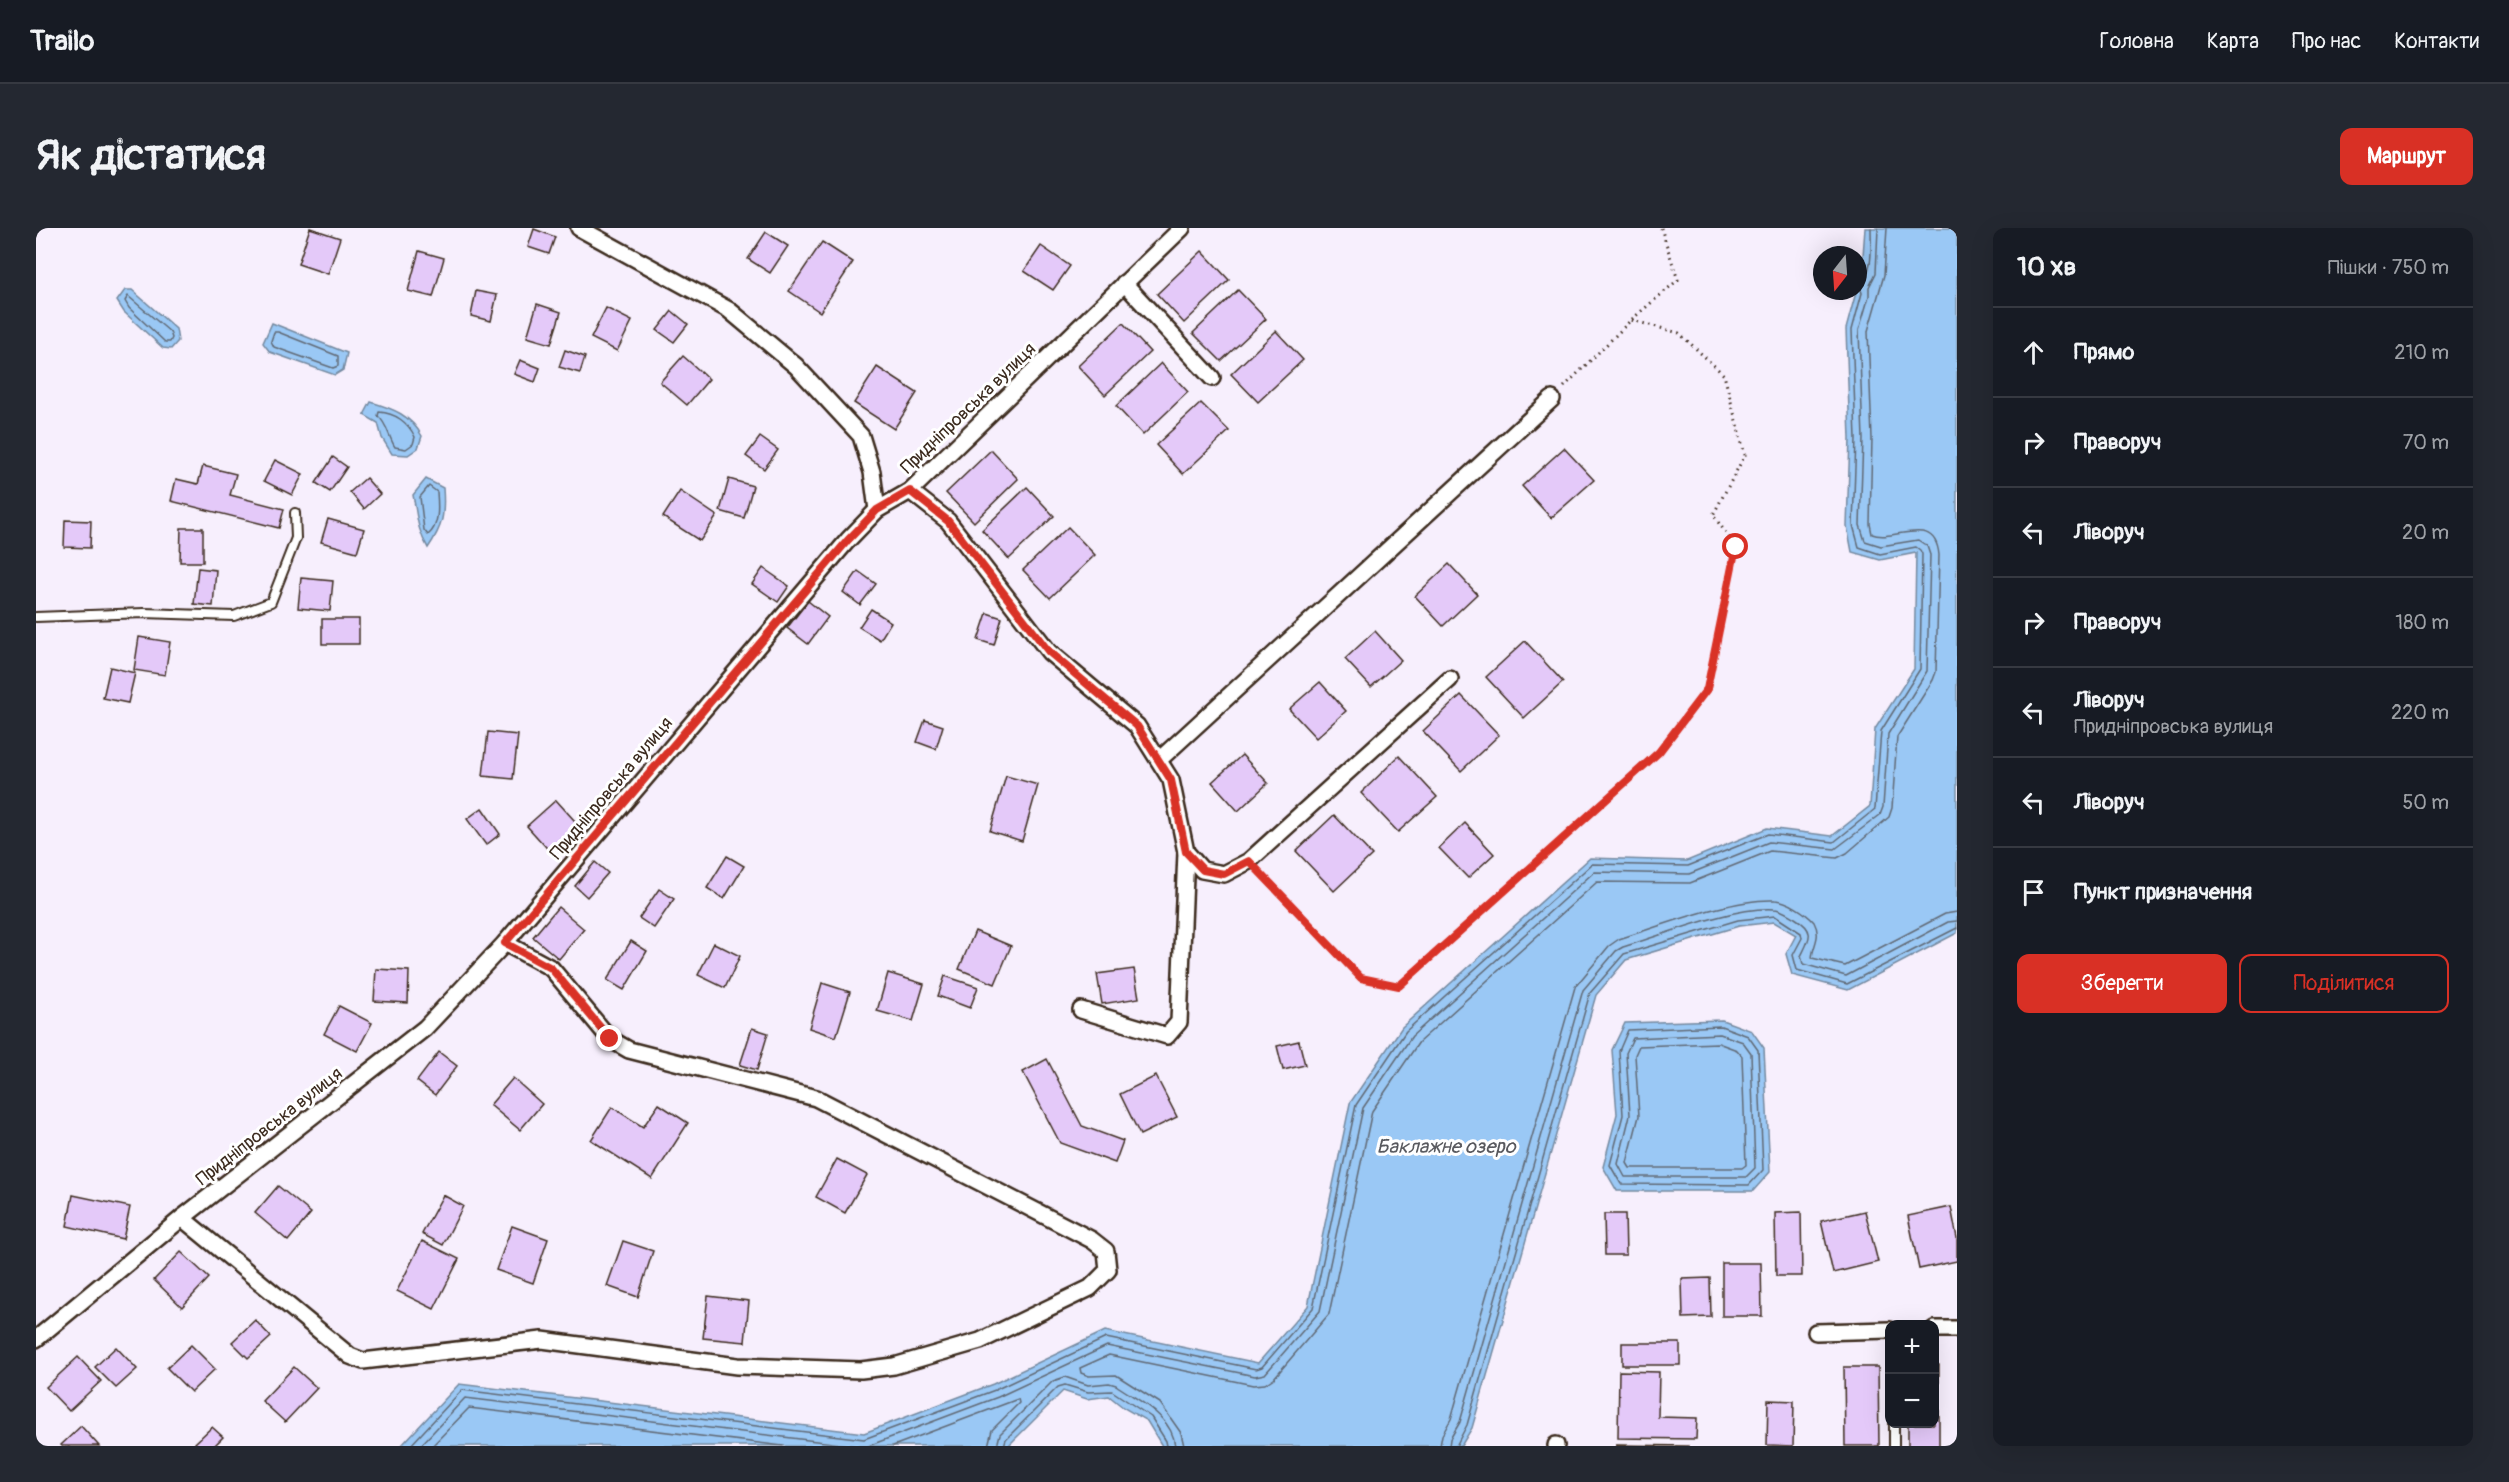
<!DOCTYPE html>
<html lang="uk">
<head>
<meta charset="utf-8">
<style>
	body { margin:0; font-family:Pangolin,sans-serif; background:#242831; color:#f1f3f6 }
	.controls { position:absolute; right:18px; bottom:18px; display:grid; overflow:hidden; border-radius:12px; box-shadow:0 6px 24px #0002 }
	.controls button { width:54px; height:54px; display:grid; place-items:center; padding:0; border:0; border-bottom:2px solid #363941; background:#171b24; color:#f1f3f6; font:30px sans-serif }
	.compass { position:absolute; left:1777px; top:18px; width:54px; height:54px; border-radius:50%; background:#171b24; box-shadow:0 6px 24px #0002; rotate:197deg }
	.stop { position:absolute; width:18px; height:18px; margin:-14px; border:4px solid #d93025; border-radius:50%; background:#fff }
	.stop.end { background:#d93025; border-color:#fff; box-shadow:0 2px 6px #0008 }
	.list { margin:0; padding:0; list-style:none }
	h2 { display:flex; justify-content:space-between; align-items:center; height:78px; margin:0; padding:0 24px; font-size:26px }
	h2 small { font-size:20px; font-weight:400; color:#9ea1a6 }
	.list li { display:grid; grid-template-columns:39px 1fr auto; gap:18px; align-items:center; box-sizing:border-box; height:90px; padding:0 24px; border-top:2px solid #363941 }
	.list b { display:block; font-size:22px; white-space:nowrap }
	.list p { margin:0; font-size:20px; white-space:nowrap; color:#9ea1a6 }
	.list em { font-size:20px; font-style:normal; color:#9ea1a6 }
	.actions { display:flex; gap:12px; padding:18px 24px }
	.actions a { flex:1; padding:14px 0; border:2px solid #d93025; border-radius:12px; text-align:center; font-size:21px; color:#d93025 }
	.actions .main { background:#d93025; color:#fff }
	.icon { flex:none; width:33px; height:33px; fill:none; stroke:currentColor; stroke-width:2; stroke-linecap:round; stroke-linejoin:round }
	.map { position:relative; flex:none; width:1921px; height:1218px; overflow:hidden; border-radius:12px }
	header { display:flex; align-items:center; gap:36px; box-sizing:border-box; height:84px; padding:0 30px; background:#171b24; border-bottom:2px solid #363941 }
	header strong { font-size:28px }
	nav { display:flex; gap:33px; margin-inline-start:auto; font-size:21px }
	.intro { display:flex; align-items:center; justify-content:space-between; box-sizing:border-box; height:144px; padding:0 36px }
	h1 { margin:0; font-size:42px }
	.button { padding:15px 27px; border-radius:12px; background:#d93025; color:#fff; font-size:21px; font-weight:700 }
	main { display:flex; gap:36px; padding:0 36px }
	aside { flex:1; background:#171b24; border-radius:12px; box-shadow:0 6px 24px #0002 }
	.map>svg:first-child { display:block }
	.water { fill:#9ac8f5; stroke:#74899f; stroke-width:1.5 }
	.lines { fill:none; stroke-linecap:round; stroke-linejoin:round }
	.shore { stroke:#616974; stroke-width:1.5 }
	.building { fill:#e4c9f9; stroke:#3b2a1e; stroke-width:1.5 }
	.service-casing { stroke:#3b2a1e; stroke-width:12 }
	.minor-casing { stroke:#3b2a1e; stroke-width:20 }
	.path { stroke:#3b2a1e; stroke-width:3; stroke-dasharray:1.5 4.5; stroke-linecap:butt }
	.service { stroke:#fff; stroke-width:8 }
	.minor { stroke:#fff; stroke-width:15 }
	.route { stroke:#d93025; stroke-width:8 }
	.labels { text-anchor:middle; stroke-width:6; stroke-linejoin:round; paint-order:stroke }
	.street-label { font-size:18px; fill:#3b2a1e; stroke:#fff }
	.water-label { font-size:20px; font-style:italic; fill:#58595e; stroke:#fff }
</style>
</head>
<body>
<header>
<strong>Trailo</strong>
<nav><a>Головна</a><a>Карта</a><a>Про нас</a><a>Контакти</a></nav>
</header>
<div class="intro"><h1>Як дістатися</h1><a class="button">Маршрут</a></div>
<main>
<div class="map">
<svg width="1921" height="1218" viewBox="0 0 1921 1218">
	<rect width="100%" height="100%" fill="#f7effd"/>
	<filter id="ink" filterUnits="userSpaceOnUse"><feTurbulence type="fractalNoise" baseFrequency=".0167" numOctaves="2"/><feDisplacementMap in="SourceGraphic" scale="12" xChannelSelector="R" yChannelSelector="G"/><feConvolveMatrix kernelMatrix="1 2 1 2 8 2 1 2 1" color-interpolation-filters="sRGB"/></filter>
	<g filter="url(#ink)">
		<g class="water">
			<polygon points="1829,0 1921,0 1921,705 1812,762 1756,747 1750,726 1760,707 1738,694 1703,698 1590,732 1560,767 1436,1200 1425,1218 1126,1218 1111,1193 1088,1180 1073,1168 1051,1171 1027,1163 972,1218 365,1218 423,1156 828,1205 957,1156 1069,1103 1222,1135 1272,1078 1314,875 1366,799 1554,630 1651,633 1731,600 1796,608 1834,578 1839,501 1878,441 1880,325 1844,332 1816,324 1811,298 1814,211 1810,101 1826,42"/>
			<polygon points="89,62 96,62 140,101 142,113 135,121 127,120 88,84 81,73"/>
			<polygon points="236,95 311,125 307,142 299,147 234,124 227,115"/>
			<path d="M335 174C358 181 374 187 386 208L382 220 372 227 356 226 346 210 342 195 328 187Z"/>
			<path d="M390 251 407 260C409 286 407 298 392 320 381 302 381 287 377 267Z"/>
			<polygon points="1686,792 1716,803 1728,820 1734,944 1717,963 1581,963 1567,939 1581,886 1576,822 1589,795"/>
		</g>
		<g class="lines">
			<g class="shore">
				<polygon points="92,68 134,104 136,110 134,114 129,114 93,80 89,73"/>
				<polygon points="242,104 302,128 302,138 297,140 238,119 235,113 238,104"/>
				<path d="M343 184C359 185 372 194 379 209L377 216 370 221 359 219C353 210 351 195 342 188Z"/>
				<path d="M393 258 401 264C402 278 404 297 392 307L388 302 384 269Z"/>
				<polygon points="1685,798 1712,808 1722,822 1727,942 1713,957 1585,956 1574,937 1587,887 1583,823 1592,802"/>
				<polygon points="1684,806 1707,814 1715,825 1719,940 1710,949 1589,949 1582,936 1594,887 1590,825 1597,810"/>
				<polygon points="1682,815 1701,822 1706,828 1710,937 1706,940 1594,940 1591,935 1603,888 1599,827 1603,818"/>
				<path d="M374 1218 426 1162 828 1211 959 1162 1070 1110 1220 1141 1226 1139 1277 1080 1320 877 1370 803 1556 636 1652 638 1732 606 1798 614 1839 581 1845 503 1884 441 1886 326 1884 322 1880 319 1844 326 1823 319 1817 297 1820 211 1816 102 1826 65 1823 56C1838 46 1835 17 1835 0"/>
				<polyline points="384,1218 429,1170 821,1218"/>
				<polyline points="396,1218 433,1180 747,1218"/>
				<polyline points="832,1218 962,1169 1071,1118 1219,1148 1229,1146 1284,1083 1327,880 1376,808 1558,644 1653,646 1733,614 1799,621 1844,587 1847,579 1852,506 1891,443 1894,327 1891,318 1882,312 1845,318 1829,313 1824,297 1827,211 1823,102 1833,68 1833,59 1840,45 1842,0"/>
				<polyline points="857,1218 982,1171 983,1175 956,1202 952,1218"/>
				<path d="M961 1218 964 1206 1017 1153 1029 1149 1052 1157 1073 1155 1080 1157C1101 1172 1137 1188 1139 1218"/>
				<polyline points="968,1218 970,1211 1022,1159 1029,1157 1052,1164 1076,1163 1115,1189 1130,1213 1131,1218"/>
				<path d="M1148 1218 1145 1205 1124 1175 1080 1147 1053 1148 1045 1145 1044 1140 1073 1127 1217 1157 1229 1156 1238 1150 1293 1086 1336 883 1383 814 1561 654 1654 655 1734 623 1801 630 1811 625 1853 589 1856 580 1861 509 1897 452 1900 444 1903 327C1899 284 1858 315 1836 306L1834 296 1836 211 1832 103 1848 47 1851 0"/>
				<path d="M1404 1218 1406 1207 1415 1191 1539 759 1573 718 1583 711C1625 698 1696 670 1739 672 1751 672 1770 685 1778 694 1786 709 1777 716 1776 730L1809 738 1909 686 1921 684"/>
				<path d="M1413 1218 1414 1211 1424 1194 1547 762 1580 723 1587 719C1627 707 1698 678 1738 681 1746 681 1753 687 1759 690 1780 703 1774 710 1765 728L1767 736 1810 748 1912 694 1921 693"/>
				<polyline points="1420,1218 1431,1197 1554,765 1588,726 1702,692 1739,688 1765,705 1766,710 1757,727 1761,742 1811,756 1921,700"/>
			</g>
		</g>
		<g class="building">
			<polygon points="274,0 304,10 292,46 262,36"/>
			<polygon points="498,1 519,9 513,26 492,19"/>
			<polygon points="730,4 752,18 734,45 712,31"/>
			<polygon points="786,14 817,34 784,84 753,63"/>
			<polygon points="1005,18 1034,38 1017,62 988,43"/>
			<polygon points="383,23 408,30 397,69 372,63"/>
			<polygon points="1166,23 1193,52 1148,95 1121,66"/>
			<polygon points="1202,62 1230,91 1185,133 1157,105"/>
			<polygon points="440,63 461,67 455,93 435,88"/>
			<polygon points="501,76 525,84 515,116 491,109"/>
			<polygon points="570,80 596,93 581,123 555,110"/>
			<polygon points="636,83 652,96 638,114 621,102"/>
			<polygon points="1087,95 1114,124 1069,167 1042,138"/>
			<polygon points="1240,103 1267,132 1222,174 1195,146"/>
			<polygon points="529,122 549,129 544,145 523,139"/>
			<polygon points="647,128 673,151 651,177 624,154"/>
			<polygon points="484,132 504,140 499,154 478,146"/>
			<polygon points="1125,135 1152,164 1107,207 1080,178"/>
			<polygon points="841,139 881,165 858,201 818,175"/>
			<polygon points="1165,175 1193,203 1147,246 1120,217"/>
			<polygon points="724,209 742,222 728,241 710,228"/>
			<polygon points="1528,220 1558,252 1515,290 1486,258"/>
			<polygon points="955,222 982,251 938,294 910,265"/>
			<polygon points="297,229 311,239 294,264 280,255"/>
			<polygon points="239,232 267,246 256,267 228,253"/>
			<polygon points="167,238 200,246 194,267 248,281 243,300 135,273 140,251 162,256"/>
			<polygon points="330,250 344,266 328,281 314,264"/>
			<polygon points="693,251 717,258 708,290 684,283"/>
			<polygon points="991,259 1018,288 973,331 946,302"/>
			<polygon points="644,263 681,288 664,313 627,289"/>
			<polygon points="292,291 328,301 321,324 285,314"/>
			<polygon points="29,292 55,293 54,320 28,319"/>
			<polygon points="1032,299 1059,327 1014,370 987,342"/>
			<polygon points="145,300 167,300 167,334 144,334"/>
			<polygon points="1413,336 1441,366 1407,398 1379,368"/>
			<polygon points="162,340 180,342 177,378 158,376"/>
			<polygon points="727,340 753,358 742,374 716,356"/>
			<polygon points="822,343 840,356 824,377 807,364"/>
			<polygon points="265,350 297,353 294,383 262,380"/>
			<polygon points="772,373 792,389 772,416 751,400"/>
			<polygon points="835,381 855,394 844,412 823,399"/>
			<polygon points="951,385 966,390 958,417 942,412"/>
			<rect x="286" y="391" width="37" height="25"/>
			<polygon points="1339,403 1365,432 1335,459 1309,431"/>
			<polygon points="103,409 134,414 129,447 98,442"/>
			<polygon points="1489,413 1527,454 1488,490 1450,449"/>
			<polygon points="74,439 99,445 92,475 67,470"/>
			<polygon points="1284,454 1310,483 1280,510 1253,481"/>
			<polygon points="1425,467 1463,507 1425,543 1387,503"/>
			<polygon points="889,492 907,498 900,521 881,514"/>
			<polygon points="452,504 482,507 477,551 447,548"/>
			<polygon points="1206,527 1232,555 1202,583 1176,554"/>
			<polygon points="1363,528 1401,569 1362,604 1325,565"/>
			<polygon points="970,548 1002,557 986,613 954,603"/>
			<polygon points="520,572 547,602 518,628 491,598"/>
			<polygon points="446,580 464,606 450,617 431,591"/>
			<polygon points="1298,587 1336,627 1298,663 1260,623"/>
			<polygon points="1429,595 1458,626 1432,650 1403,620"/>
			<polygon points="691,628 708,638 688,671 671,660"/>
			<polygon points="559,634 572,645 551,669 539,658"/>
			<polygon points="623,661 638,671 618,700 603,690"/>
			<polygon points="522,679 548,701 523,731 497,709"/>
			<polygon points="939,703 975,718 959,756 923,741"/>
			<polygon points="595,713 611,723 588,762 571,752"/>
			<polygon points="678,715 704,728 689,760 662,747"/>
			<polygon points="340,741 373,743 372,775 338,773"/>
			<polygon points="1098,741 1103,770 1066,776 1061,746"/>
			<polygon points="852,745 888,756 877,793 841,783"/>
			<polygon points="909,748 942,759 934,780 902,768"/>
			<polygon points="786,755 814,764 800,809 773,800"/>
			<polygon points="303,778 336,795 321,823 288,806"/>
			<polygon points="716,800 732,805 721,842 704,837"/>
			<polygon points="1263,813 1269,837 1247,842 1241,818"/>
			<polygon points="403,824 421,838 399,867 381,853"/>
			<polygon points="1011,831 1046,898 1087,913 1079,935 1024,915 987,844"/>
			<polygon points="1120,848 1141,889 1104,907 1084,866"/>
			<polygon points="477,850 506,876 484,902 454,877"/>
			<polygon points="623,876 652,895 616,951 555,912 576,879 607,899"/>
			<polygon points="801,931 831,947 809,985 780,969"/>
			<polygon points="242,958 275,985 252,1013 219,985"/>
			<polygon points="37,967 94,979 87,1011 31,998"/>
			<polygon points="407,967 427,978 407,1017 386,1006"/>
			<polygon points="1915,979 1921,1010 1921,1033 1883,1041 1872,988"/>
			<polygon points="1829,983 1842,1034 1797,1045 1785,993"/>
			<polygon points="1765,984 1766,1048 1740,1048 1739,985"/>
			<polygon points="1568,986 1589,986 1590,1027 1569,1027"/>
			<polygon points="476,998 512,1011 497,1055 460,1042"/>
			<polygon points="386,1013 423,1031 398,1081 361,1063"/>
			<polygon points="587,1013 617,1023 602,1069 571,1058"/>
			<polygon points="145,1024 173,1050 146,1079 118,1052"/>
			<polygon points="1686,1035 1725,1035 1726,1088 1686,1088"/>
			<polygon points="1674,1050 1675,1089 1647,1090 1646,1051"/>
			<polygon points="672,1068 713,1073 709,1114 667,1110"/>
			<polygon points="219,1092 235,1109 212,1130 196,1114"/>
			<rect x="1586" y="1115" width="58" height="22"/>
			<polygon points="155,1117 179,1141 155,1164 131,1140"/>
			<polygon points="80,1119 101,1141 80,1160 59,1139"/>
			<polygon points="42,1129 65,1153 33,1183 10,1159"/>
			<polygon points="1898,1137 1903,1137 1903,1218 1872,1218 1872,1196 1898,1196"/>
			<polygon points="258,1139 281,1160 249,1194 226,1173"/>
			<polygon points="1808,1139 1842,1139 1843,1218 1809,1218"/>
			<polygon points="1583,1143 1623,1144 1622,1189 1661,1190 1660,1211 1582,1210"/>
			<polygon points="1732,1172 1758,1173 1757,1218 1731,1217"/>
			<polygon points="45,1198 63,1218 26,1218 25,1217"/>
			<polygon points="176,1199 187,1209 178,1218 162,1218 159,1215"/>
			<polygon points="1580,1217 1653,1218 1580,1218"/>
		</g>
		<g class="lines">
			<g class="service-casing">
				<g id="service">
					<polyline points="0,389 108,385 198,388 235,374 260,310 259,285"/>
					<polyline points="1858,1218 1858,1196"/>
				</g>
			</g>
			<g class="minor-casing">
				<g id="minor">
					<polyline points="543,0 693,82 760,138 825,208 836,244 841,282"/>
					<polyline points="1088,55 1176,150"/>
					<polyline points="874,263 912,293 1013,424 1101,498 1135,552 1150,624 1166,642 1188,646 1213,633 1414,451"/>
					<polyline points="1123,532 1516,171"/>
					<polyline points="1045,782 1131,808 1143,794 1150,624"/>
					<polyline points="146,990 314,1128 327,1133 506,1112 701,1138 825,1142 858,1138 944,1113 1054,1060 1072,1042 1070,1023 1056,1012 780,870 593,822 574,811 515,740 469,715"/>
					<polyline points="1898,1101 1921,1101"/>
					<polyline points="1780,1104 1854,1102"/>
					<polyline points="0,1111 146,990 389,800 469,715 812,312 841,282 874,263 1146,0"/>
					<polyline points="1520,1218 1520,1217"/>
				</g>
			</g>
			<g class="path">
				<polyline points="1528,159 1595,92 1642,52 1625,0"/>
				<polyline points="1225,645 1325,750 1363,757 1623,524 1671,461 1700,319 1677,287 1709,227 1688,147 1643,105 1595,92"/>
			</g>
			<use href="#service" class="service"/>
			<use href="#minor" class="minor"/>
		</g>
	</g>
	<g class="lines" filter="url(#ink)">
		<polyline class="route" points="574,811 515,740 469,715 812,312 841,282 874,263 912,293 1013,424 1101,498 1135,552 1150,624 1167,642 1188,646 1213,633 1325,750 1363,758 1623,524 1671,461 1700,319"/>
	</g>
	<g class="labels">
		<g class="street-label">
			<text transform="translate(932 180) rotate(-44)" y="6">Придніпровська вулиця</text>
			<text transform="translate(575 560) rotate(-50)" y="6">Придніпровська вулиця</text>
			<text transform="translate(233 898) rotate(-38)" y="6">Придніпровська вулиця</text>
		</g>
		<g class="water-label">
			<text x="1410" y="925">Баклажне озеро</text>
		</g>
	</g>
</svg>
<div class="controls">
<button>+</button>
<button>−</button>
</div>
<svg class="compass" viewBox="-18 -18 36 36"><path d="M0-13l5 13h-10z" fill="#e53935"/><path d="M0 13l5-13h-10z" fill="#9ea1a6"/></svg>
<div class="stop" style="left:1700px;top:319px"></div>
<div class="stop end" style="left:574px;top:811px"></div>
</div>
<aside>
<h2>10 хв<small>Пішки · 750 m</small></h2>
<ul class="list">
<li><svg class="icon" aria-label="ahead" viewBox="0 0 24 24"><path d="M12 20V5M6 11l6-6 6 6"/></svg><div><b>Прямо</b></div><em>210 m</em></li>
<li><svg class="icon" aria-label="right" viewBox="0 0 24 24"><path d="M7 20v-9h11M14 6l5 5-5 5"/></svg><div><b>Праворуч</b></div><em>70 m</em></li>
<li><svg class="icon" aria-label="left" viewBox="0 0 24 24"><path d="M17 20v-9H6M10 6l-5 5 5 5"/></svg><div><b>Ліворуч</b></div><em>20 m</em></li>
<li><svg class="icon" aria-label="right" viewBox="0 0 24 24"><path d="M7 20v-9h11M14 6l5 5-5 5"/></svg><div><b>Праворуч</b></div><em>180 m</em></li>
<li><svg class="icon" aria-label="left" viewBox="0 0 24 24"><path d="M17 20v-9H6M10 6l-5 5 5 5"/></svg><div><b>Ліворуч</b><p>Придніпровська вулиця</p></div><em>220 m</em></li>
<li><svg class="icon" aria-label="left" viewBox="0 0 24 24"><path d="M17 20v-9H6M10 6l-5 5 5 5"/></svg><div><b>Ліворуч</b></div><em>50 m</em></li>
<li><svg class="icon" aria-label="arrive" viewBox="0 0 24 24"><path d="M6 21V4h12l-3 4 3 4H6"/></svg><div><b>Пункт призначення</b></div></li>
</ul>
<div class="actions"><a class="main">Зберегти</a><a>Поділитися</a></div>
</aside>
</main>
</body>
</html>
